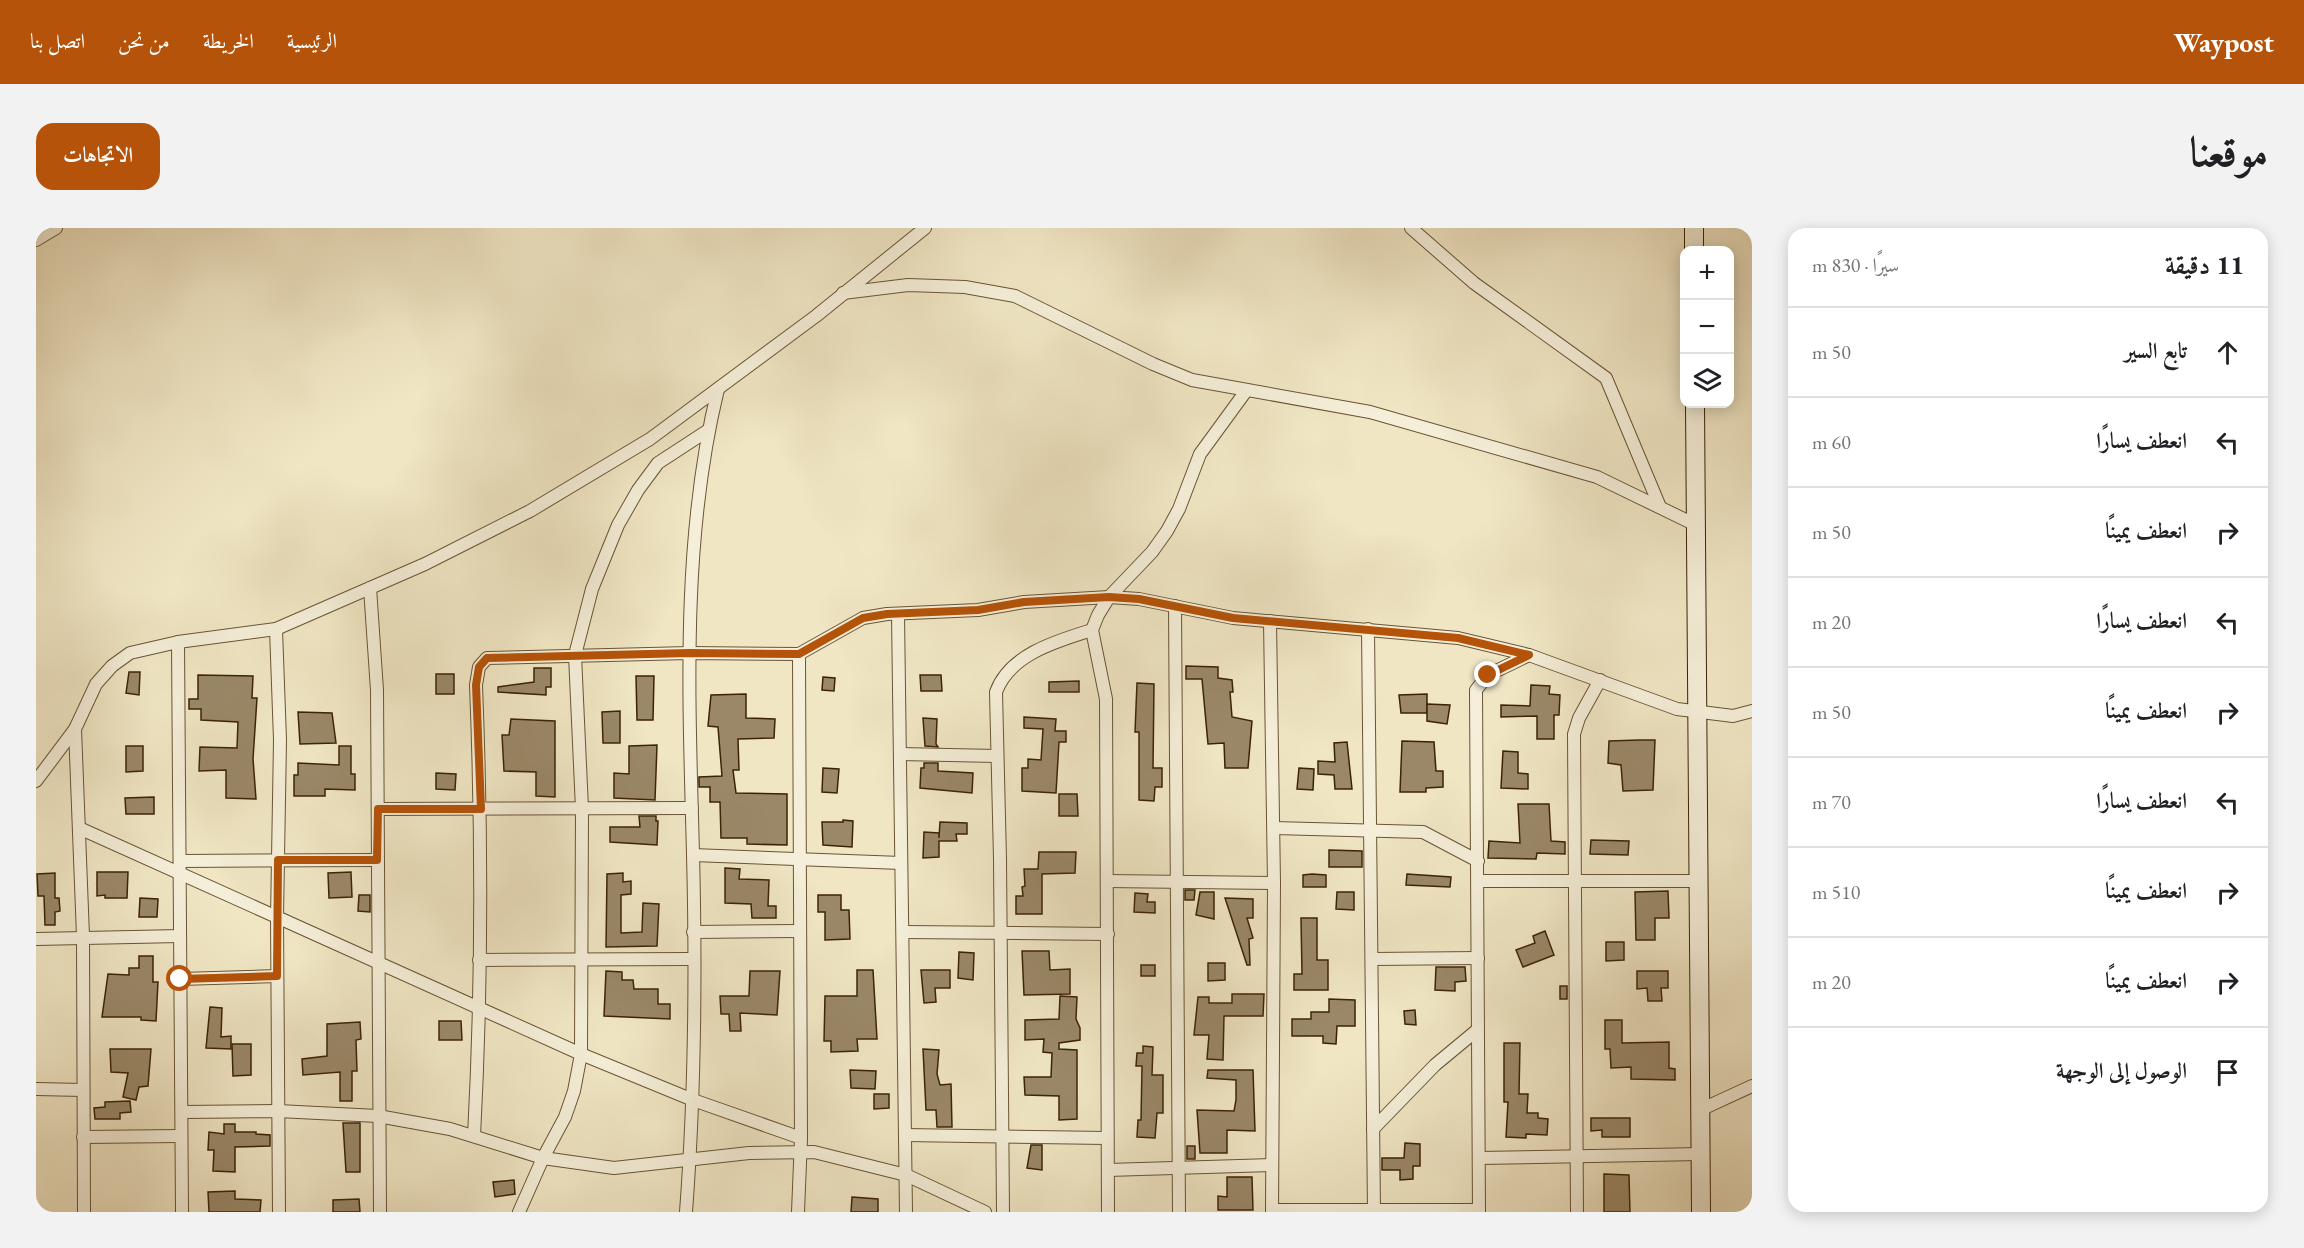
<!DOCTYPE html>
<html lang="ar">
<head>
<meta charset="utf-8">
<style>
	body { margin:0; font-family:"EB Garamond",Amiri,serif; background:#f2f2f2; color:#202124; direction:rtl }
	.controls { position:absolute; right:18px; top:18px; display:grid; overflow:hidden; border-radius:12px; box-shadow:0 3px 15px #0003 }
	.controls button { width:54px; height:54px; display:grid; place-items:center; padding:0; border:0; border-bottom:2px solid #e0e0e0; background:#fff; color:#202124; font:30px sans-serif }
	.stop { position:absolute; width:18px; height:18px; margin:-14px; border:4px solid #b45309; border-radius:50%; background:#fff }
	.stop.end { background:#b45309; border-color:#fff; box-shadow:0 2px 6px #0008 }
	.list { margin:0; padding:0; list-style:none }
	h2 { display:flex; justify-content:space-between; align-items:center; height:78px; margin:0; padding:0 24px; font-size:26px }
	h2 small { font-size:20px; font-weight:400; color:#757577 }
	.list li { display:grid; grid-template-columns:39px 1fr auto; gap:18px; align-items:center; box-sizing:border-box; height:90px; padding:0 24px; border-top:2px solid #e0e0e0 }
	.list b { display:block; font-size:22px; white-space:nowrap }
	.list em { font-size:20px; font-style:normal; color:#757577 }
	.icon { flex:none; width:33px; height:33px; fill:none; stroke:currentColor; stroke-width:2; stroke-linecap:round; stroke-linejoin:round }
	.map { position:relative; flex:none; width:1716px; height:984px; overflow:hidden; direction:ltr; border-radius:18px }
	header { display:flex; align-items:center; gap:36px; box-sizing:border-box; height:84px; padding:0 30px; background:#b45309; color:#fff }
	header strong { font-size:28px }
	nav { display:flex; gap:33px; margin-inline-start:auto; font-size:21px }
	.intro { display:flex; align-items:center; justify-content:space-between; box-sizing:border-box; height:144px; padding:0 36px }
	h1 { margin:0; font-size:42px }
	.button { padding:15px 27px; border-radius:18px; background:#b45309; color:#fff; font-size:21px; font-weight:700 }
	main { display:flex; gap:36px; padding:0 36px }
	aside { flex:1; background:#fff; border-radius:18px; box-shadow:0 3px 15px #0003 }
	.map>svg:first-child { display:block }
	.building { fill:#9a8868; stroke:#3c2304; stroke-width:1.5 }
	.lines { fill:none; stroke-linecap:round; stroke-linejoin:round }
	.minor-casing { stroke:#695434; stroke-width:14 }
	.secondary-casing { stroke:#3c2304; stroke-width:20 }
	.minor { stroke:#f5efd9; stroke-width:12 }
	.secondary { stroke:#f5efd9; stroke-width:18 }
	.route { stroke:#b45309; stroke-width:8 }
</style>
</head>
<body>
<header>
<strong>Waypost</strong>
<nav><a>الرئيسية</a><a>الخريطة</a><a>من نحن</a><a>اتصل بنا</a></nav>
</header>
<div class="intro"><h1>موقعنا</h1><a class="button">الاتجاهات</a></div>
<main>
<aside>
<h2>11 دقيقة<small>سيرًا · 830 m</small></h2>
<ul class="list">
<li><svg class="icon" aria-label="ahead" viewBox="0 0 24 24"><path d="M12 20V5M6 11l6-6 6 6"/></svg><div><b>تابع السير</b></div><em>50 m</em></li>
<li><svg class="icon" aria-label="left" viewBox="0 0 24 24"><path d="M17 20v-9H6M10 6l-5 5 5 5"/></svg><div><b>انعطف يسارًا</b></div><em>60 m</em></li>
<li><svg class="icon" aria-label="right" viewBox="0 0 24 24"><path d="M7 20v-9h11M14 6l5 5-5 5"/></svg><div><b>انعطف يمينًا</b></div><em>50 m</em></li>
<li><svg class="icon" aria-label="left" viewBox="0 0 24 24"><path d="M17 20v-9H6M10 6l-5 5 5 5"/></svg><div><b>انعطف يسارًا</b></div><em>20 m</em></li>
<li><svg class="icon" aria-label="right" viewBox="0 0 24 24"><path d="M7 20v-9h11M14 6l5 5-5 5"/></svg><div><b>انعطف يمينًا</b></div><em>50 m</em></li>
<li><svg class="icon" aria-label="left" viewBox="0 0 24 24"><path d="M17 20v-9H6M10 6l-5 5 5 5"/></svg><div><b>انعطف يسارًا</b></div><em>70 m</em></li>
<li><svg class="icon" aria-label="right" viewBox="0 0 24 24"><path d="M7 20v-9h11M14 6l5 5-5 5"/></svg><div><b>انعطف يمينًا</b></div><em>510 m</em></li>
<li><svg class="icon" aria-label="right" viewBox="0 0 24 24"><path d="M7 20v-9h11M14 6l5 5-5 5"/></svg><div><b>انعطف يمينًا</b></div><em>20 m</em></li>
<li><svg class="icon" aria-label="arrive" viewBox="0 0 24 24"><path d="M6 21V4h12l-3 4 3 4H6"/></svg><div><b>الوصول إلى الوجهة</b></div></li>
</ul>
</aside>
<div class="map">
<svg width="1716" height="984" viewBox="0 0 1716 984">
	<rect width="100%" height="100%" fill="#f0e6c4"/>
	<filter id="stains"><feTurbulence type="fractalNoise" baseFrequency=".00333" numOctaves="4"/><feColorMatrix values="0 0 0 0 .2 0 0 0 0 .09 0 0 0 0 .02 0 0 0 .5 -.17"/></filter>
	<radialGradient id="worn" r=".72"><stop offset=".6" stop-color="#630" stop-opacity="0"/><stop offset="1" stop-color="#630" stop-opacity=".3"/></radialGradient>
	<g class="building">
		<polygon points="1150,438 1182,439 1182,450 1196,452 1197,464 1194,464 1196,489 1216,493 1212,540 1189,540 1188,515 1172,516 1166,451 1150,451"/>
		<polygon points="498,440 515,440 515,459 510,459 510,467 462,464 462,459 498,454"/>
		<polygon points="93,444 104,444 103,467 90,465"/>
		<rect x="400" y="446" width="18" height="20"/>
		<polygon points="162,447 217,448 216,470 221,470 217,531 220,571 190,570 190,542 163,543 164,519 201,520 202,494 165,492 165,481 153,481 153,471 162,471"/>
		<polygon points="884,447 905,447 906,463 885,463"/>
		<polygon points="600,448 618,448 617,492 601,492"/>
		<polygon points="787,449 799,450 798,463 786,462"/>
		<polygon points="1043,453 1043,464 1013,464 1013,454"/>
		<polygon points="1101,455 1118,456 1117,540 1126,540 1126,559 1119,559 1118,573 1103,572 1103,504 1099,504"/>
		<polygon points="1495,457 1514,458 1513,466 1524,467 1523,487 1518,487 1518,511 1501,511 1501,488 1465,489 1465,477 1494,478"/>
		<polygon points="710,466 710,490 739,491 738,510 702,511 703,542 697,542 700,565 751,566 751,617 711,616 711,610 685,610 684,574 674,574 674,559 663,559 663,549 686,548 682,499 672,498 675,467"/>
		<polygon points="1391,466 1391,485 1365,485 1363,467"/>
		<polygon points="1391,476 1414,477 1411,496 1391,493"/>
		<polygon points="584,483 584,515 567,515 566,484"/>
		<polygon points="262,484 296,485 300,515 264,516"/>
		<polygon points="988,489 1020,491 1019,503 1030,503 1030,514 1023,514 1020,565 986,563 986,540 992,540 992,531 1005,532 1007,501 988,500"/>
		<polygon points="887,490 901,491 900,516 902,519 889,518"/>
		<polygon points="475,491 519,493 519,569 500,568 500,544 468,543 466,507 473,507"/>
		<polygon points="1603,512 1619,512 1617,562 1587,563 1585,537 1572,535 1573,513"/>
		<polygon points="1366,513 1398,514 1400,543 1407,543 1407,559 1390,560 1390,564 1364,564"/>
		<polygon points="1311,514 1316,561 1299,561 1298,547 1282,546 1282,533 1299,534 1298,515"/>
		<polygon points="621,517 619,572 578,570 578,545 593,546 593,518"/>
		<polygon points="90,518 107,518 107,543 90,544"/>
		<polygon points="303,518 315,518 315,546 319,546 319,562 289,561 289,568 258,568 258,547 262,547 262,535 303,537"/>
		<polygon points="1467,523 1482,524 1482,545 1492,546 1492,561 1465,560"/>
		<polygon points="888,535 902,535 902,543 937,545 936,565 884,560 885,540 888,540"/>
		<polygon points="787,540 803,541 801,565 786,564"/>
		<polygon points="1263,540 1278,541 1277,562 1261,561"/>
		<polygon points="400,545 420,546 419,562 400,561"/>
		<polygon points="1023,566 1041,566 1042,588 1023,588"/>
		<polygon points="118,569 118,586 90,586 89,570"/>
		<polygon points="1482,576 1513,576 1515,613 1529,614 1529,626 1501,625 1500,631 1452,630 1453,613 1484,615"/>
		<polygon points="603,588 620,588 620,593 622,593 621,617 574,614 574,599 604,599"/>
		<polygon points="807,592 817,593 816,619 787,617 786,594 807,594"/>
		<polygon points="904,594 931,595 931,606 920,606 921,613 903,613 903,629 887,630 888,604 903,605 903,610"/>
		<polygon points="1555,612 1593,613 1592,627 1554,626"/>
		<polygon points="1293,622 1326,623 1326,639 1293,639"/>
		<polygon points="1003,624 1040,624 1039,645 1006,646 1006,686 980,686 980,668 987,668 986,659 989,658 988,641 1002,641"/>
		<polygon points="689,640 704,641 703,651 733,652 732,678 740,678 740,690 716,690 715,676 689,675"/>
		<polygon points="61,644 92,644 91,670 69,670 69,667 61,668"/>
		<polygon points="315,644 316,669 293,670 292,645"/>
		<polygon points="19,645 19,670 23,670 24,683 19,684 19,697 9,697 8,668 2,668 1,646"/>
		<polygon points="587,645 587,654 595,653 595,666 585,667 585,705 606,704 607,675 623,676 621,718 570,719 571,646"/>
		<polygon points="1276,646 1290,647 1290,659 1267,659 1267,647"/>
		<polygon points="1371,646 1415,649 1414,659 1370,657"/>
		<polygon points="1149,662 1159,662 1158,672 1149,672"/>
		<polygon points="1632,663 1633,690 1619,690 1619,712 1600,712 1599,664"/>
		<polygon points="1164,664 1178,664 1178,691 1160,687"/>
		<polygon points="1301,664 1318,664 1318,682 1300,681"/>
		<polygon points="1099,665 1112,666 1111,674 1119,674 1119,685 1098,684"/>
		<polygon points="323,667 334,667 334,684 322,683"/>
		<polygon points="782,667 805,667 805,682 813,682 814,711 789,712 789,684 782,684"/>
		<polygon points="104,670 122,671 121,689 103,689"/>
		<polygon points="1189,670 1217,671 1217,690 1211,690 1217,710 1213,711 1214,737 1211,737"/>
		<polygon points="1265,690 1281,690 1281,732 1292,732 1292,762 1258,762 1258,746 1266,746"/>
		<polygon points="1509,703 1518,727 1487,739 1480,722 1499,715 1497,708"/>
		<polygon points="1570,714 1588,714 1588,732 1570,733"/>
		<polygon points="986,723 1013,723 1014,742 1034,741 1034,766 988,767"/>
		<polygon points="923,724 938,725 937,752 922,750"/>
		<polygon points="103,728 117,728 117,754 122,754 120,793 105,792 105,789 66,789 72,746 93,747 93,740 103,740"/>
		<polygon points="1172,735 1189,735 1189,752 1172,753"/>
		<rect x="1105" y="737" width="14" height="11"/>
		<polygon points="1400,739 1429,739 1430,753 1419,754 1419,763 1399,762"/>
		<polygon points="821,742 837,742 841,811 821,811 822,823 795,824 795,813 788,813 789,768 821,768"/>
		<polygon points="885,742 914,742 914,760 899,760 900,774 888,775"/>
		<polygon points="570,743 586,744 586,752 597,752 598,761 622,761 622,776 634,776 634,791 568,788"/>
		<polygon points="714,743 744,743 741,787 704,785 705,803 694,803 693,786 685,786 684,768 713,768"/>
		<polygon points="1601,743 1632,743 1632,760 1625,760 1626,773 1612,773 1611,760 1601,761"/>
		<rect x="1524" y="758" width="7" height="13"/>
		<polygon points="1196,766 1228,766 1227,788 1188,788 1187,832 1171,831 1173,807 1158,807 1162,769 1173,769 1173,775 1196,775"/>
		<polygon points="1024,768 1041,769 1040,791 1044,800 1044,812 1023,815 1023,821 1041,822 1041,891 1023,892 1023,868 989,867 988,849 1015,849 1016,825 1007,824 1008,811 989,812 989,792 1023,791"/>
		<polygon points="1293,771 1319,772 1319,798 1301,798 1300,816 1287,815 1287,808 1256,808 1256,791 1275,791 1275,784 1293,784"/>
		<polygon points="174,779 186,780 185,809 195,808 195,821 170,820"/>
		<polygon points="1379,782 1380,797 1369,796 1368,783"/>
		<polygon points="1569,792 1586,792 1586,815 1633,814 1633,840 1639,841 1639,852 1595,851 1595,839 1575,840 1574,821 1569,821"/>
		<polygon points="403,793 425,793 426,812 403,812"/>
		<polygon points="324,794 325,811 320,812 321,843 316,843 316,873 304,873 304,844 267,847 266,831 291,828 291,796"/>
		<polygon points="1468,815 1484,815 1483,866 1492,866 1491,885 1502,885 1502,890 1512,891 1511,907 1490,906 1490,910 1470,909 1472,874 1468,874"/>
		<polygon points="196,816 215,816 215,847 197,848"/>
		<polygon points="1107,818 1117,819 1116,847 1127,847 1127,885 1121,885 1119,910 1101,909 1102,892 1105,892 1106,838 1100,838 1101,825 1107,825"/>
		<polygon points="74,821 115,821 112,858 103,859 100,872 87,869 92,845 75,844"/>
		<polygon points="887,821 903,822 901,846 904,857 915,856 916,899 901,899 900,882 890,882"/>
		<polygon points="814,842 840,843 839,861 815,860"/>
		<polygon points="1172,842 1217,842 1219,903 1191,902 1191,925 1164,925 1161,882 1198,883 1200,872 1200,852 1171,850"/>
		<polygon points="838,866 853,866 853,880 838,881"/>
		<polygon points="94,873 95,884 84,885 84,891 59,891 58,880 69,879 69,874"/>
		<polygon points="1555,890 1594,890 1594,909 1566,909 1566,902 1555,903"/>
		<polygon points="307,895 324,895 324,944 310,944"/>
		<polygon points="188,896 199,896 199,904 220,904 220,906 234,907 234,918 199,919 199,944 177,943 178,922 172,922 173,904 188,906"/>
		<polygon points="1369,915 1384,916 1384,938 1377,938 1377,951 1364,952 1364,942 1346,942 1346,930 1368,930"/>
		<polygon points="995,917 1006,917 1006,942 991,940"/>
		<rect x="1151" y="918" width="8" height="13"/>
		<polygon points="1568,946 1593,947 1594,984 1568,984"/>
		<polygon points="1191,949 1216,949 1217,982 1182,982 1182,968 1191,969"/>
		<polygon points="478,952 479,966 459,969 457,954"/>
		<polygon points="199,963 199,971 225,972 224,984 173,984 172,964"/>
		<polygon points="816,969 842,971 842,984 815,984"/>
		<polygon points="323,971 324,984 297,984 297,972"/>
	</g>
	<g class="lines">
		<g class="minor-casing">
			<g id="minor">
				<polyline points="1375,0 1438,55 1570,150 1624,279"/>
				<polyline points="0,12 20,0"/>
				<polyline points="807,65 872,57 929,59 979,68 1117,136 1156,152 1334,184 1561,249 1660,297"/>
				<polyline points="334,360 341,462 344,984"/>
				<polyline points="1139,378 1143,984"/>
				<polyline points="862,386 870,984"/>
				<polyline points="1234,393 1238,655 1236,984"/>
				<polyline points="240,401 244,512 241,690 243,984"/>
				<polyline points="1332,401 1338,984"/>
				<polyline points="142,414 146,984"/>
				<polyline points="39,501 47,708 48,984"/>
				<polyline points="864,526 961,528"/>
				<polyline points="0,553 39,501 60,456 76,438 94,425 142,414 240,401 389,336 494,283 614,211 780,88 889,0"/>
				<polyline points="342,581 656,580"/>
				<polyline points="43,600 545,826 657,872 765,910"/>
				<polyline points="1238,600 1387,604 1442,633"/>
				<polyline points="657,627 865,635"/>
				<polyline points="144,633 341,632"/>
				<polyline points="1071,653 1238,655"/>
				<polyline points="1442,653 1662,653"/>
				<polyline points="657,704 764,703"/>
				<polyline points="867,704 1072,706"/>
				<polyline points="0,711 144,708"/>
				<polyline points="1336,731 1442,730"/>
				<polyline points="443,732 657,731"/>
				<polyline points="144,751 241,748"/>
				<polyline points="0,861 47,862"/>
				<polyline points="1664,882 1716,858"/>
				<polyline points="146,884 242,883 342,888 414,901 507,930 578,940 713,925 778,924 870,947 949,984"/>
				<polyline points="1337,901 1399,837 1440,803"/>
				<polyline points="869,907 1071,910"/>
				<path d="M438 908C446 758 446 608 440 457L443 439 451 430 653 425 763 426 827 390 851 386 942 382 988 374 1073 369 1103 371 1197 390 1422 410 1493 427 1641 481 1697 488 1716 483"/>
				<polyline points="47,909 144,908"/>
				<polyline points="1443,930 1665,926"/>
				<polyline points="1072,942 1236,937"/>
				<polyline points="1236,982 1443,982"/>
				<polyline points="483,984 507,930 529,889 538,863 545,826 546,581 539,427 556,361 582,297 602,262 622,235 671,203"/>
				<path d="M650 984C659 865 660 745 657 626 653 470 645 313 682 161"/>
				<polyline points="762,984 765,910 763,426"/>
				<path d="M967 984 964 631 960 464C974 426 1021 413 1056 402"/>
				<polyline points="1072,984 1070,471 1056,402 1062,387 1073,369 1116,324 1131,303 1143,281 1164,226 1210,163"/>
				<polyline points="1443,984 1440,462 1452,447 1493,427"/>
				<polyline points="1541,984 1538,506 1543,490 1564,452"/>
			</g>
		</g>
		<g class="secondary-casing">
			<g id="secondary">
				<polyline points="1658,0 1658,22"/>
				<polyline points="1659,176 1665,984"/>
			</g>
		</g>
		<use href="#minor" class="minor"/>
		<use href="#secondary" class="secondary"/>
	</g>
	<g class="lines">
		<polyline class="route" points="144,751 241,748 242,632 341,632 342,581 445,581 440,457 443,439 451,430 653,425 763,426 827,390 851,386 942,382 988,374 1073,369 1103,371 1197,390 1422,410 1493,427 1452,447"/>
	</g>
	<rect width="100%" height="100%" filter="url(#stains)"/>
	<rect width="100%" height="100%" fill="url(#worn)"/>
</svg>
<div class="controls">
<button>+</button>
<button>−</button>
<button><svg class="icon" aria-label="layers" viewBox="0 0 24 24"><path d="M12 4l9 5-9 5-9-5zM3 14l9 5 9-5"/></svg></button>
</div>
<div class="stop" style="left:144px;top:751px"></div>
<div class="stop end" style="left:1452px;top:447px"></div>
</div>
</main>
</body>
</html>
